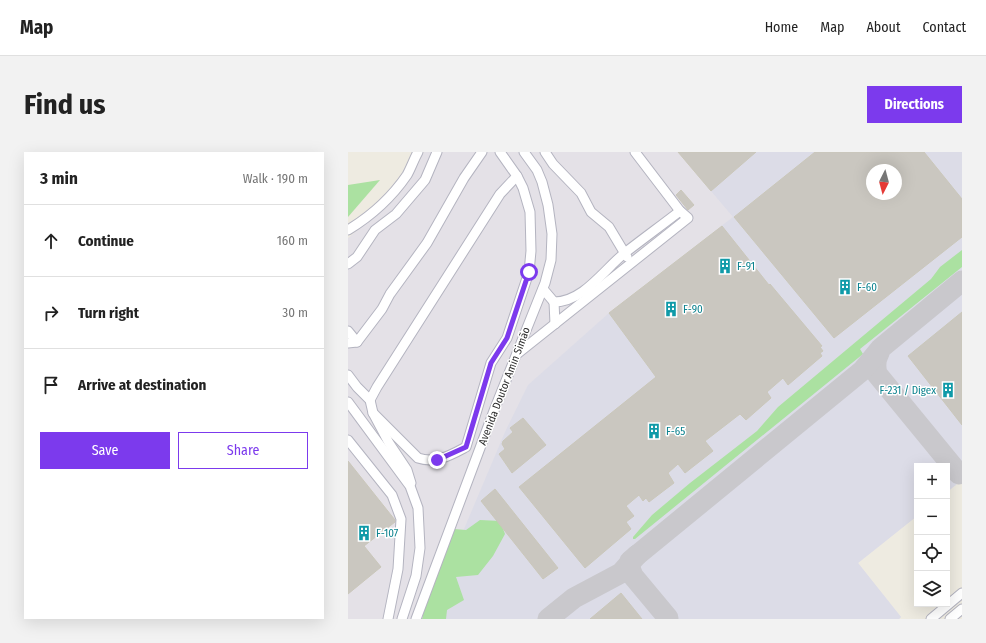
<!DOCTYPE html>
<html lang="en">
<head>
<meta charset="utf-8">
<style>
	body { margin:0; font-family:"Fira Sans Condensed",sans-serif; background:#f2f2f2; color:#222 }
	.controls { position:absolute; right:12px; bottom:12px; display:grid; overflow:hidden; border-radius:0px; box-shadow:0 4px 16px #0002 }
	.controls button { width:36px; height:36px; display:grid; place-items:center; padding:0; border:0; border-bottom:1px solid #e0e0e0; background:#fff; color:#222; font:20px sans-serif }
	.compass { position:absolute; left:518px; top:12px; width:36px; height:36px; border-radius:50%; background:#fff; box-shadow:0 4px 16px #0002; rotate:186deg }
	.stop { position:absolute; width:12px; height:12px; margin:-9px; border:3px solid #7c3aed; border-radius:50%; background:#fff }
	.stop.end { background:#7c3aed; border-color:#fff; box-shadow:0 1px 4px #0008 }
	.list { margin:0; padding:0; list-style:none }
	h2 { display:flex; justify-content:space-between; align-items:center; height:52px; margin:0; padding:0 16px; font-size:17px }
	h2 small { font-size:13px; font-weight:400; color:#767676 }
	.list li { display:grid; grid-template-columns:26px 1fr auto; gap:12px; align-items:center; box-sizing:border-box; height:72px; padding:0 16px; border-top:1px solid #e0e0e0 }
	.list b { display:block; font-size:15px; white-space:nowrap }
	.list em { font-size:13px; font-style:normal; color:#767676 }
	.actions { display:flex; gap:8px; padding:12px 16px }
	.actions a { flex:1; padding:9px 0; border:1px solid #7c3aed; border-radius:0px; text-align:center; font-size:14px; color:#7c3aed }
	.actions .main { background:#7c3aed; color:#fff }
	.icon { flex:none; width:22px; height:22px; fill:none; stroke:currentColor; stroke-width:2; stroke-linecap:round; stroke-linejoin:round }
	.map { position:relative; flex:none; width:614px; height:467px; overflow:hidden; border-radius:0px }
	header { display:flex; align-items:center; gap:24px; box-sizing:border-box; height:56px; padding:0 20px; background:#fff; border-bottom:1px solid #e0e0e0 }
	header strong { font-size:19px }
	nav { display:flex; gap:22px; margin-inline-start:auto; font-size:14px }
	.intro { display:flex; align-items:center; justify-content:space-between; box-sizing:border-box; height:96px; padding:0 24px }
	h1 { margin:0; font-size:28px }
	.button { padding:10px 18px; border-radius:0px; background:#7c3aed; color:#fff; font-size:14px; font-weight:700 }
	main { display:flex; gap:24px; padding:0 24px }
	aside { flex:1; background:#fff; border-radius:0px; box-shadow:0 4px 16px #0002 }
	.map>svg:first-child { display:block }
	.industrial { fill:#e4e1e7; fill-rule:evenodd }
	.airport { fill:#dcdce7; fill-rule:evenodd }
	.green { fill:#abe1a1 }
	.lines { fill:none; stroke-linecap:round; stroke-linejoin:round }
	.taxiway { stroke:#c9c8cc; stroke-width:21 }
	.building { fill:#cac7c0; stroke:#cac7ba; fill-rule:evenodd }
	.minor-casing { stroke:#b4b4c0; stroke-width:11 }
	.minor { stroke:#fff; stroke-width:9 }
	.route { stroke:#7c3aed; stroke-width:5 }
	.labels { text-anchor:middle; stroke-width:3; stroke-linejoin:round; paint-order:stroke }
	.culture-label { font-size:11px; fill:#0d838f; stroke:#fff; text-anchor:start }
	.street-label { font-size:11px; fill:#2d2d2d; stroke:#fff }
</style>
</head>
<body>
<header>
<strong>Map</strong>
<nav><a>Home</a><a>Map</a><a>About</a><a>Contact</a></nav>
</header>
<div class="intro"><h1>Find us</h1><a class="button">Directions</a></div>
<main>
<aside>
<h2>3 min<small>Walk · 190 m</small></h2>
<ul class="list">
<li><svg class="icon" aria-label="ahead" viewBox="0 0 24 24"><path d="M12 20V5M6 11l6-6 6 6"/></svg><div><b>Continue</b></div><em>160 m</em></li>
<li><svg class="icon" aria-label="right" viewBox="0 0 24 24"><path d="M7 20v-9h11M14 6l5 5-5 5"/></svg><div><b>Turn right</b></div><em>30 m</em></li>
<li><svg class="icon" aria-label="arrive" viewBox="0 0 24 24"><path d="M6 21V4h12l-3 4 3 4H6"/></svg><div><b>Arrive at destination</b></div></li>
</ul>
<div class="actions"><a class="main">Save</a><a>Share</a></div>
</aside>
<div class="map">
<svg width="614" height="467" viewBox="0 0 614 467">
	<rect width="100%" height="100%" fill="#eeebe1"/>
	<path class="industrial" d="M76 0H595L614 328 599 340V314H569V364L510 411 553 465 551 467H0V86L47 47 60 31ZM524 18H548V42H524Z"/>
	<path class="airport" d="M330 0H614V328L599 340V314H569V364L510 411 553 465 551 467H78L157 280 180 233 261 161 385 65ZM524 18H548V42H524Z"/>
	<g class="green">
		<polygon points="32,28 0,65 0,33"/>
		<polygon points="614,98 614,115 512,197 515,202 287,387 285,387 285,385 304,363 342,331 409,279 430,255 583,127 592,115"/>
		<polygon points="132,368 152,369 157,382 145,404 130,423 108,425 116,448 99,458 98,467 74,467 75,464 73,461 106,377 118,378"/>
	</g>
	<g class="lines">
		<g class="taxiway">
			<path d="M531 201C527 208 527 214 529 222L611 322"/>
			<polyline points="320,466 285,424 281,414 282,409 515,218 533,196 614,129"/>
			<polyline points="200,467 226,446 273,421 289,403"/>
		</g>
	</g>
	<g class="building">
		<polygon points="330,0 408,0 363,39"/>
		<path d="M467 0H576L614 47V85L486 186 386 65ZM524 18H548V42H524Z"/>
		<polygon points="333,38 346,53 340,58 328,43"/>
		<polygon points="374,74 421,133 422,132 474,194 472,195 475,199 472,201 474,204 440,233 435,226 419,240 423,246 398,268 392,262 357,289 365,299 337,321 330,312 320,321 326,331 318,337 301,350 298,346 295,349 291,343 278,354 286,364 278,370 283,377 237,416 171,335 308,225 261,161"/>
		<polygon points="614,160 614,273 560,204"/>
		<polygon points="175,266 198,293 164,321 151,302 157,297 154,292 155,289 165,280 162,276"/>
		<polygon points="0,309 47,368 47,370 16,394 33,415 0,442"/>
		<polygon points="147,337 210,416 195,427 133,349"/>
		<polygon points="273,441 294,467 242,467"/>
	</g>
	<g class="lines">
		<g class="minor-casing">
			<g id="minor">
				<polyline points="197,0 205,12 233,41 243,60 261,75 279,105"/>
				<path d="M0 78C23 64 44 45 59 23 63 16 66 7 70 0"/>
				<polyline points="0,112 9,105 27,78 48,62 77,28 89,0"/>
				<path d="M195 137 206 150C236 150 257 116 278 100 296 86 314 73 332 59"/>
				<polyline points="206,150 207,172"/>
				<polyline points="0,179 9,190"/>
				<polyline points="0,191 9,190 34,157 42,142 79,91 116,26 134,0"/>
				<polyline points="169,202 340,66 332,59 287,0"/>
				<polyline points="0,223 9,235 22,248 25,261 41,291 59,318 63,331"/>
				<polyline points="22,248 29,235 152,42 169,24"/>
				<polyline points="0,250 62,334 70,356 72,396 68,424 54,467"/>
				<path d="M25 261 70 306C88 312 103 303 118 295L143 211 159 186 181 120 183 99 182 60 175 36 169 24 152 0"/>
				<polyline points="0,288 44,343 53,367 50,417 40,467"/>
				<polyline points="68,467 147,256 197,131 203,108 204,82 200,53 194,30 189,18 176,0"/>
				<polyline points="583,467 614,441"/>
				<polyline points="602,467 614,457"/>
			</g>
		</g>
		<use href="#minor" class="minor"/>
	</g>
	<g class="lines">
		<polyline class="route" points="89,308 118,295 143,211 159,186 181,120"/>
	</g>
	<defs>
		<g id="building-bare" transform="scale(1.2)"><path d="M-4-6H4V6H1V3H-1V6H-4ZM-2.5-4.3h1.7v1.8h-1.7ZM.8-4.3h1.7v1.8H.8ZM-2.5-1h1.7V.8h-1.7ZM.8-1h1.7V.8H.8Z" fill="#0f9aa8" stroke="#fff" stroke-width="2.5" paint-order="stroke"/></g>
	</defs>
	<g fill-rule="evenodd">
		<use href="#building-bare" x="377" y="114"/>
		<use href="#building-bare" x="497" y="135"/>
		<use href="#building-bare" x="323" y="157"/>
		<use href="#building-bare" x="600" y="238"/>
		<use href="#building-bare" x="306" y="279"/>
		<use href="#building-bare" x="16" y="381"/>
	</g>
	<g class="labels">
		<g class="culture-label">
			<text x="389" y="118">F-91</text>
			<text x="509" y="139">F-60</text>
			<text x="335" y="161">F-90</text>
			<text x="588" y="242" text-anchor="end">F-231 / Digex</text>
			<text x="318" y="283">F-65</text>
			<text x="28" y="385">F-107</text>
		</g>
		<g class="street-label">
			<text transform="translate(156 234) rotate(-69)" y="4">Avenida Doutor Amin Simão</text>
		</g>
	</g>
</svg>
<div class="controls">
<button>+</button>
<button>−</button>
<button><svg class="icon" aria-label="locate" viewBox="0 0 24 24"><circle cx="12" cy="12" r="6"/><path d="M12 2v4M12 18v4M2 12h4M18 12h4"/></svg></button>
<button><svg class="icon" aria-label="layers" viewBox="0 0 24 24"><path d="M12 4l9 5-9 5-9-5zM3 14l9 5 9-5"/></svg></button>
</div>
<svg class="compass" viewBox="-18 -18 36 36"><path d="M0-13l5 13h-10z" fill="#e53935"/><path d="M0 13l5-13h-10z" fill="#767676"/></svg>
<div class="stop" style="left:181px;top:120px"></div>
<div class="stop end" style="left:89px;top:308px"></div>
</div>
</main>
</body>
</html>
